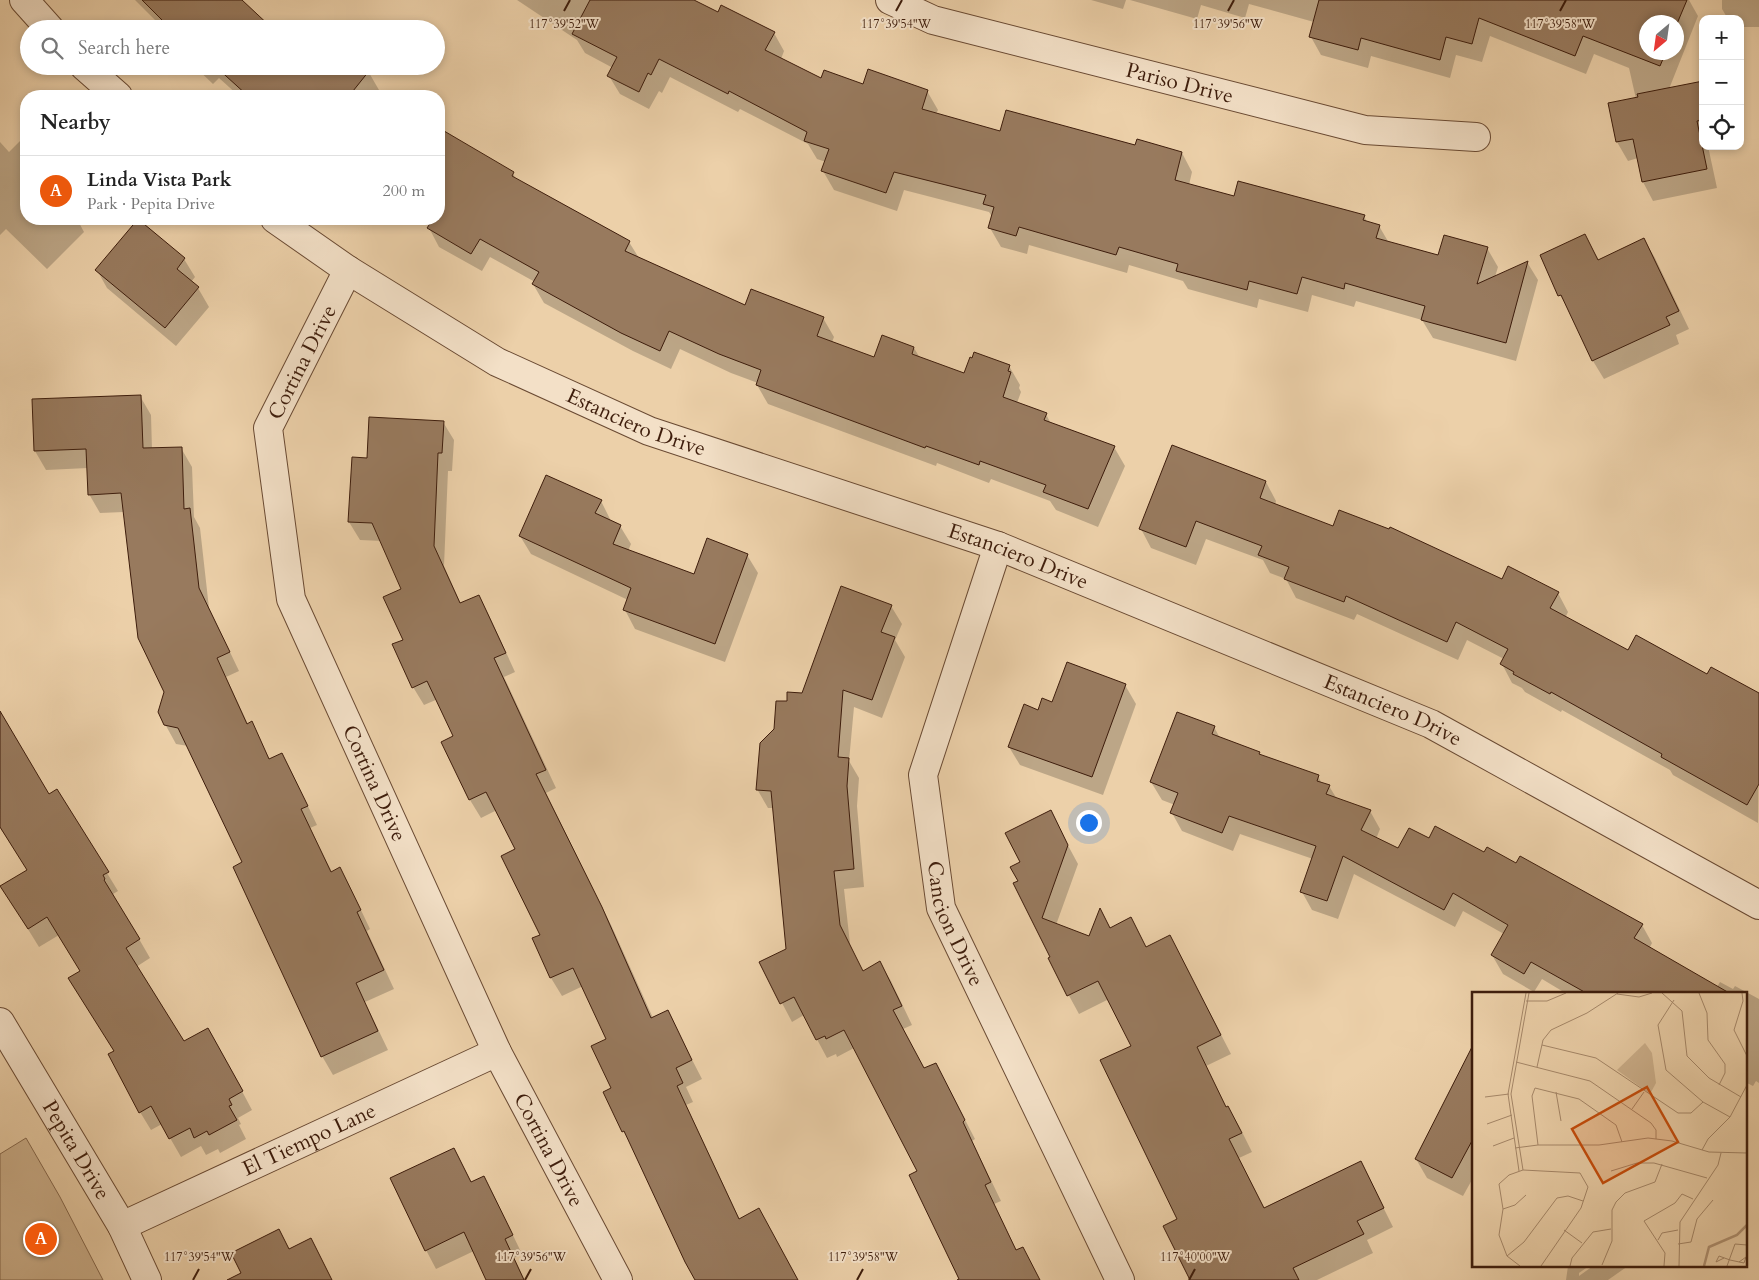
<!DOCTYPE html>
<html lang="en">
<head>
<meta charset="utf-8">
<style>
	body { margin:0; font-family:Cardo,serif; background:#f2f2f2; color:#222 }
	.controls { position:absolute; right:15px; top:15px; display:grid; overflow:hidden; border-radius:10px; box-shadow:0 2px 8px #0003 }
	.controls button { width:45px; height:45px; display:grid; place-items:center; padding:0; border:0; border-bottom:1px solid #e0e0e0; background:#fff; color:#222; font:25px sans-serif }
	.compass { position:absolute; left:1639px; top:15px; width:45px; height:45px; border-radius:50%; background:#fff; box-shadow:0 2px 8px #0003; rotate:209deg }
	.you { position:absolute; left:1088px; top:822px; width:18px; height:18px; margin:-12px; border:4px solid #fff; border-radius:50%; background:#1a73e8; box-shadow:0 0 0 8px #1a73e833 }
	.badge { display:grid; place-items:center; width:32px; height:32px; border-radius:50%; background:#ea580c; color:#fff; font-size:16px; font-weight:700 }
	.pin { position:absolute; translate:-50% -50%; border:2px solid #fff; box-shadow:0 1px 5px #0006 }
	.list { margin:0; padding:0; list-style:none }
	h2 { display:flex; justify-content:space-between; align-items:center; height:65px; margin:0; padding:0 20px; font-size:21px }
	h2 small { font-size:16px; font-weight:400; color:#767676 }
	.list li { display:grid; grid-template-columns:32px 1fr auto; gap:15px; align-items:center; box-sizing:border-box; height:70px; padding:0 20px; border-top:1px solid #e0e0e0 }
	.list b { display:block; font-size:19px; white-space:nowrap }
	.list p { margin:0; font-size:16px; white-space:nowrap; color:#767676 }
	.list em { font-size:16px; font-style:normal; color:#767676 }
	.icon { flex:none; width:28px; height:28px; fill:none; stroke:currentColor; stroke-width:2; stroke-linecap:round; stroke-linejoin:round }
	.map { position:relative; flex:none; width:1759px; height:1280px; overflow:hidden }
	.search { position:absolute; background:#fff; box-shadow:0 2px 8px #0003; left:20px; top:20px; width:425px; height:55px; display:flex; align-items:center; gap:12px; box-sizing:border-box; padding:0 18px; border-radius:28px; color:#767676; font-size:19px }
	.panel { position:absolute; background:#fff; box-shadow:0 2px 8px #0003; left:20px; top:90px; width:425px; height:135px; border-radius:20px }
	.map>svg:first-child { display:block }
	.green { fill:#ceb28e; stroke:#86684d }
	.shadow { fill:#0003; fill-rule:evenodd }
	.building { fill:#987a5e; stroke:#3e1d0c }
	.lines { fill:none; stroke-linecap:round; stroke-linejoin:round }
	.minor-casing { stroke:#6a4a33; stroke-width:30 }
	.tertiary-casing { stroke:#6a4a33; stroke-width:30 }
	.minor { stroke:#f3e0c7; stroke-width:28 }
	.tertiary { stroke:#f3e0c7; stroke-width:28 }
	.ticks { fill:none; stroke:#3e1d0c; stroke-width:2 }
	.labels { text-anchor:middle; stroke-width:4; stroke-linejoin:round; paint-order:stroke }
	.street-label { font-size:21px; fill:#3e1d0c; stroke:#f3e0c7 }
	.inset-river { fill:none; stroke:#b19374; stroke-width:2.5 }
	.inset-road { fill:none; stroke:#a6886a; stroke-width:1 }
	.view { fill:#c64d0c; fill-opacity:0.15; stroke:#c64d0c; stroke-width:2.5 }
	.inset-edge { fill:none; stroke:#3e1d0c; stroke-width:2.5 }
	.ticks-label { font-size:12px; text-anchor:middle; fill:#3e1d0c; stroke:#f3e0c7; stroke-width:4; stroke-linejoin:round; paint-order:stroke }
</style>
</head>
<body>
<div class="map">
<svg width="1759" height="1280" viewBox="0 0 1759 1280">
	<rect width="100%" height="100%" fill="#ecd0a9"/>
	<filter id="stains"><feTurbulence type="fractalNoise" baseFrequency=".004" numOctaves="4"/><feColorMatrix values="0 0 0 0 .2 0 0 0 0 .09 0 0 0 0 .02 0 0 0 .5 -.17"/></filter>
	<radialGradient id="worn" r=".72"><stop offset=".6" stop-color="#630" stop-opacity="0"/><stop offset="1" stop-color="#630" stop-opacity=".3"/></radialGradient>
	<polygon class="green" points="26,1138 60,1197 103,1280 0,1280 0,1154"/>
	<g class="shadow">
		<polygon points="135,0 240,0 271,29 164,29"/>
		<polygon points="517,0 691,0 718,14 774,33 784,51 781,59 822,80 927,91 938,110 936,114 1001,133 1136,146 1182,153 1192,172 1189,185 1235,198 1364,216 1367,222 1379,226 1389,243 1439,257 1487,248 1498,267 1495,277 1527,262 1538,280 1516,361 1433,338 1422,320 1356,301 1354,307 1312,295 1308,312 1259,299 1257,308 1188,289 1183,281 1129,265 1127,273 1029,245 1027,254 1001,247 990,228 993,218 989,212 904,190 897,211 834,190 823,171 826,162 817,159 808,144 740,109 738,112 670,77 662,93 659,91 649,109 620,94 609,76 613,68 585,53 577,40"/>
		<polygon points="1091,0 1126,0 1123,9"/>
		<path d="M1130 0H1689L1698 16 1669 89 1703 82V146H1708L1717 188 1653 201 1643 182 1638 158 1628 161 1617 142 1609 104 1636 99 1629 68 1594 54 1586 74 1490 36 1482 62 1456 55 1450 78 1371 56 1368 68 1321 55 1311 37 1314 22 1249 4 1245 18 1201 5 1197 19ZM1646 22H1676V52H1646Z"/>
		<polygon points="1722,0 1759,0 1759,27 1740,27 1740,19 1728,19 1722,9"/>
		<polygon points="194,66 312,66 368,71 379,90 374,96 239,96 219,78 213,84"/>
		<polygon points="439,130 513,173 516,180 629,242 639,258 746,307 823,318 834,337 832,342 875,359 914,348 920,358 965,375 1009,366 1020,385 1019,388 1021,392 1017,403 1046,414 1051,424 1114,447 1125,466 1098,527 1056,510 1050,501 991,479 989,483 937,463 936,466 768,404 757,385 758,383 731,373 680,349 671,369 633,351 544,303 533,284 535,282 490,257 482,271 439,247 429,228 434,219 439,219"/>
		<polygon points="21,140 26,145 26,219 77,219 84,232 47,269 6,229 0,235 0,142 9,152"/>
		<polygon points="1585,236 1599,260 1644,239 1655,258 1689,329 1676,335 1679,344 1604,379 1593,361 1571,313 1560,295"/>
		<polygon points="184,259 195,277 191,282 198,288 209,307 176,346 107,288 97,270"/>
		<polygon points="140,396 151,415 152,449 181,448 192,467 194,517 200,528 209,608 239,671 226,677 248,724 251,723 270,760 282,754 292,773 317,825 310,828 332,872 340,869 350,887 370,929 367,931 394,989 365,1002 388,1050 333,1075 322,1056 243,863 188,746 176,744 165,724 165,691 124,512 100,513 89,494 88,468 46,470 35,451"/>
		<polygon points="443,422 454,440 452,471 448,471 444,566 461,604 479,596 489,615 515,672 504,677 556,788 546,793 612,927 653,1018 667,1011 702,1079 686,1087 693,1102 686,1105 740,1220 797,1280 696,1280 633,1147 623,1131 613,1088 607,1040 583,986 562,996 551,978 534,939 542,935 517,849 497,810 481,818 470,800 443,742 455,737 438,699 424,705 413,687 404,641 403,590 382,541 360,540 349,522 369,459"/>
		<polygon points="1173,446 1266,482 1276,501 1275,505 1334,528 1502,580 1558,593 1568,612 1565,618 1629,652 1707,676 1759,695 1758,823 1673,775 1670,770 1562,710 1561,712 1525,692 1522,688 1512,683 1502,664 1504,659 1467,640 1458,660 1357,614 1354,620 1296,598 1286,579 1270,573 1263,560 1206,539 1196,565 1151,548 1141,529"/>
		<polygon points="601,501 611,521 620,526 631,544 628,551 695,576 747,555 758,573 725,662 635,629 625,610 628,600 531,554 520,536"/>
		<polygon points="891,606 902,624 895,640 905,657 882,718 854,707 849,761 859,778 857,806 864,887 844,889 850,944 863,972 880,963 891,981 912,1025 903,1029 924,1070 946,1083 975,1139 972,1141 1001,1201 994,1204 1017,1251 1040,1280 961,1280 919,1172 854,1048 837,1057 836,1054 827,1058 804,1015 792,1022 782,1003 787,949 774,808 768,808 757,789 775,730 788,703 802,694"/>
		<polygon points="1125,685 1136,704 1103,795 1020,765 1009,747 1038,712 1053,704"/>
		<polygon points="0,713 48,795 107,873 118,891 113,894 150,958 136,967 184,1043 219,1048 252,1110 238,1118 241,1124 239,1125 246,1139 220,1153 218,1149 206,1155 201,1146 181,1157 162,1124 151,1130 140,1112 81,971 59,935 39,947 13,905 28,870 0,828"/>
		<polygon points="1214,727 1220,738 1259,753 1261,756 1318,776 1322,784 1329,786 1337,799 1370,811 1380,829 1376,839 1399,850 1430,840 1485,854 1516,864 1642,925 1652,943 1649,949 1717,987 1720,982 1733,989 1735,986 1759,999 1759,1083 1756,1081 1753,1086 1745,1082 1745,994 1567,994 1542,979 1534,992 1503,974 1492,955 1504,934 1463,911 1455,927 1354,874 1338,919 1312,910 1302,892 1313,859 1240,834 1233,851 1182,831 1172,813 1175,805 1162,800 1151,782"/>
		<polygon points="1050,812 1078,864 1056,925 1090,937 1100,911 1111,929 1147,948 1180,955 1231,1054 1206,1066 1227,1108 1228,1107 1239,1126 1252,1152 1239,1158 1264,1209 1361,1163 1393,1227 1367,1240 1373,1253 1317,1280 1191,1280 1178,1220 1133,1047 1109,999 1079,1014 1049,959 1052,958 1019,882 1021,863"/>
		<polygon points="1473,1087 1473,1178 1463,1196 1427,1178 1416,1159"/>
		<polygon points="454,1150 472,1183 484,1178 494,1196 522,1254 514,1258 525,1280 488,1280 474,1251 436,1269 426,1250"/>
		<polygon points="1568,1266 1589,1266 1579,1273 1579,1276 1593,1266 1628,1266 1608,1280 1566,1280"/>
	</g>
	<g class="building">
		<polygon points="142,0 242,0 273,29 171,29"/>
		<polygon points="590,0 694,0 718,12 721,5 775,32 765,50 821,78 824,70 863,84 868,69 928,90 922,109 1000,131 1006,110 1135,145 1137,139 1182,152 1175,180 1234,196 1238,181 1365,215 1363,220 1380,225 1376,238 1438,255 1444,235 1488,247 1477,284 1528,261 1506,343 1421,320 1425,306 1345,283 1344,289 1302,277 1297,294 1249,281 1247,290 1176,271 1178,264 1119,247 1116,255 1019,227 1016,236 988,228 994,207 983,204 986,195 894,172 886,193 821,171 829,149 804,141 807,132 729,91 728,94 659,59 651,75 648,73 639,92 607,76 617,57 572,34"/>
		<polygon points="1319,0 1687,0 1676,26 1676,22 1646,22 1646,52 1666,52 1660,66 1583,36 1575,56 1479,18 1472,44 1446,37 1440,60 1361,38 1358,50 1309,37"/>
		<polygon points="215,66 373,66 349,96 248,96"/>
		<polygon points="1703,81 1703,120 1697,121 1707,169 1642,182 1633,139 1616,142 1608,103 1638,97 1637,94"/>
		<polygon points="439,128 514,172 512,176 630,241 625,251 745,305 751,289 824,317 817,336 874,357 882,335 914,347 912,354 964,373 970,357 972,358 974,352 1010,365 1008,371 1011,372 1003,397 1047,413 1044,420 1115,446 1088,509 1043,492 1046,485 980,461 979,465 926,446 925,448 756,385 761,370 719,354 669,331 660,351 621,333 532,284 539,272 480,239 471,254 427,228 433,219 439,219"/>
		<polygon points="138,219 185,258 177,269 199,287 165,328 95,270"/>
		<polygon points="1585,234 1598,260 1644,238 1679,311 1666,317 1670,325 1592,361 1561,295 1558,296 1540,255"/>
		<polygon points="141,395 143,448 182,447 184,509 190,508 199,588 230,652 217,658 247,724 252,721 269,759 282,753 308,806 301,809 331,872 340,867 361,910 357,912 384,970 356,983 378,1031 321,1057 233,867 242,862 178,728 164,725 158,712 164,692 138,638 121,493 88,495 86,449 34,451 32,399"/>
		<polygon points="369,417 444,421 442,453 438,453 434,546 460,603 479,595 506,653 494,658 546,770 536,774 602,907 651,1018 668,1010 692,1060 676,1068 683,1083 677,1086 739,1219 759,1208 798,1280 695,1280 685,1262 624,1131 622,1132 603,1092 611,1088 591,1046 606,1039 573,968 550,978 532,938 540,935 501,856 515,849 486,792 469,800 441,742 453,736 427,681 412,688 392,644 403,640 383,597 401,589 372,523 348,522 352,457 367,458"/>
		<polygon points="1172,445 1266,481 1260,498 1333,526 1339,510 1389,529 1390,527 1502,579 1508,566 1559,592 1550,608 1628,650 1636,635 1707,674 1711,667 1759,693 1759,784 1747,805 1661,757 1662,754 1551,692 1550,694 1513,674 1514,672 1500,664 1508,649 1456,622 1447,642 1346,596 1344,602 1284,579 1289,567 1258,555 1262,546 1196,521 1186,547 1139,529"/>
		<polygon points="546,475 602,500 595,513 621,525 613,544 694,574 707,538 748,554 715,644 623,610 631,588 519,536"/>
		<polygon points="841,586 892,605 881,632 895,637 872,700 843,690 838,757 849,758 847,786 854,869 834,871 840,925 863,971 880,961 902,1006 893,1010 924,1068 936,1063 965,1120 963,1122 991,1182 985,1185 1016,1250 1023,1247 1040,1280 957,1280 959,1279 909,1175 917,1171 844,1030 826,1039 825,1036 816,1040 794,997 780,1004 759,962 786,949 771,791 756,790 760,743 774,729 776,701 787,701 787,692 802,693"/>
		<polygon points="1067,662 1126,684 1092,777 1008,747 1024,704 1038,710 1042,698 1052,702"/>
		<polygon points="0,711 49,794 57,789 109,872 103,875 105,879 104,880 140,939 126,948 184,1041 208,1028 243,1091 229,1099 232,1105 229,1106 237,1120 209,1135 207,1131 194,1138 190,1128 169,1139 151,1106 139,1113 108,1054 114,1051 68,978 80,971 47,917 28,929 0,886 27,870 0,827"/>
		<polygon points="1177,712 1215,726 1212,734 1260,752 1259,754 1319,775 1317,781 1330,785 1326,794 1371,810 1361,830 1398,848 1409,828 1429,838 1435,826 1484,852 1487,847 1516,863 1520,856 1643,924 1634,938 1731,994 1588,994 1531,962 1524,974 1491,955 1508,925 1453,893 1444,910 1343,856 1327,901 1300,892 1316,846 1229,816 1222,833 1170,813 1178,793 1150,782"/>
		<polygon points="1051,810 1068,845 1042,918 1089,936 1100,908 1110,928 1131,917 1146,947 1170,935 1221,1035 1197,1047 1226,1107 1228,1106 1242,1133 1229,1139 1264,1208 1361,1161 1384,1208 1357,1221 1364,1234 1293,1268 1299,1280 1190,1280 1163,1226 1177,1219 1100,1060 1131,1046 1098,981 1067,996 1048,958 1050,957 1013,883 1018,881 1010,867 1020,862 1005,833"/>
		<polygon points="1473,1045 1473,1139 1452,1178 1415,1159"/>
		<polygon points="454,1148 471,1182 484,1176 513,1235 505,1239 524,1280 486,1280 464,1232 425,1251 390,1178"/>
		<polygon points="279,1229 289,1249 311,1238 332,1280 227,1280 241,1273 231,1253"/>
	</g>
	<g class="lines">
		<g class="minor-casing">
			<g id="minor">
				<path id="s1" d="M890 0 933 20 1365 130 1476 137"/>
				<path id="s2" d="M348 270 268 428 291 599 497 1052 618 1280"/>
				<path id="s3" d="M998 546 923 775 941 908 1120 1280"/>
				<path id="s4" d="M0 1022 122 1226 147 1280"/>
				<path id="s5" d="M122 1226 497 1052"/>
			</g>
		</g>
		<g class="tertiary-casing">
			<g id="tertiary">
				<polyline points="24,0 50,29"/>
				<polyline points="84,66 118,96"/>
				<path id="s6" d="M275 219 348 270 497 362 649 431 998 546 1431 724 1759 905"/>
			</g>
		</g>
		<use href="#minor" class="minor"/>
		<use href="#tertiary" class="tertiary"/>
	</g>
	<path class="ticks" d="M564 11 570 0M896 11 902 0M1228 11 1234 0M1560 11 1566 0M193 1280 199 1269M525 1280 531 1269M857 1280 863 1269M1189 1280 1195 1269"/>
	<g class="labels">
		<g class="street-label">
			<text dy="7" stroke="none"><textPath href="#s1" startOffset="302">Pariso Drive</textPath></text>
			<text transform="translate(302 362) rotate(-63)" y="7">Cortina Drive</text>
			<text dy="7" stroke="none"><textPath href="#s6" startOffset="416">Estanciero Drive</textPath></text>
			<text dy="7" stroke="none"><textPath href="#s6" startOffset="821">Estanciero Drive</textPath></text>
			<text dy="7" stroke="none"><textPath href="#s6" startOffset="1226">Estanciero Drive</textPath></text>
			<text dy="7" stroke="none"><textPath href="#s2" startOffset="552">Cortina Drive</textPath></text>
			<text dy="7" stroke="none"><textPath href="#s3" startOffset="394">Cancion Drive</textPath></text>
			<text dy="7" stroke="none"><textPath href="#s5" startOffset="206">El Tiempo Lane</textPath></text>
			<text dy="7" stroke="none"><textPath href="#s4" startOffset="149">Pepita Drive</textPath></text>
			<text dy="7" stroke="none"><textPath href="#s2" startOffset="958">Cortina Drive</textPath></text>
		</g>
	</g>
	<g transform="translate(1472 992)">
		<rect width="275" height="275" fill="#ecd0a9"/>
		<path d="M173 51 180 61 184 91 178 102 145 78Z" fill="#ceb28e"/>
		<path class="inset-river" d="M232 274 237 255 265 243 275 233"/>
		<path class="inset-road" d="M190 1 210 19 215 64 237 86 269 105M227 1 235 21 236 48 253 72V81L247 93M270 1 271 9 262 38 275 64M145 2 167 5 180 1M202 8 186 33 194 78 231 110 258 125M54 9H75L94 1M70 53 124 66 206 121H219L231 110M44 70 118 89 179 131 184 138V147M65 75 71 48 79 38 115 21 146 1M84 100 89 129M13 105 37 102M160 117 172 100M15 132 40 123M66 153 60 104 63 96 107 107 144 133 150 150M21 154 42 146M43 156 66 153H127L176 146 200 149 237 160 275 161M230 158 236 147 258 125 275 93M0 169 1 274M51 178 39 102 57 1M47 179 36 102 54 1M139 179 165 171H182L235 186M31 217 43 213 54 203M92 238 110 251M186 248 190 241 206 238M206 252 219 250 225 227 241 208M35 264 52 250 85 206 96 204 111 209M252 266 244 270 247 264 258 268 272 271 274 265 267 270M130 273 140 249V218L144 210 153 201 183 190 190 172M48 274 35 264 27 243 31 217 27 192 37 183 51 178 108 181 116 195 109 216 69 274M98 274 100 266 121 240 139 237M192 274 193 261 172 229 203 211 210 202 221 207M207 274 208 230 246 173 249 161M255 274 263 252 275 253"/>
		<path class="view" d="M175 95 206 150 131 191 100 137Z"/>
		<rect width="275" height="275" class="inset-edge"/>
	</g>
	<g class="ticks-label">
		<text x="564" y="28">117°39'52"W</text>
		<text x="896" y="28">117°39'54"W</text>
		<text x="1228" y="28">117°39'56"W</text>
		<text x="1560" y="28">117°39'58"W</text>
		<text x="199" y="1261">117°39'54"W</text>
		<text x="531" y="1261">117°39'56"W</text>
		<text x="863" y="1261">117°39'58"W</text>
		<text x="1195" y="1261">117°40'00"W</text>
	</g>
	<rect width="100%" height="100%" filter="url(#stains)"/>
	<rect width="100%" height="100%" fill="url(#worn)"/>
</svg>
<div class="controls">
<button>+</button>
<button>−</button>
<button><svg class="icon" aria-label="locate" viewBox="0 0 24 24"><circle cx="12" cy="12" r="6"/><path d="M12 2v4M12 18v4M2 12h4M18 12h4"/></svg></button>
</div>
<svg class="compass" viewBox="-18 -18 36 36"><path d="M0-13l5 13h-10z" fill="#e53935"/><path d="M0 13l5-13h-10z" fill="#767676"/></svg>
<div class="you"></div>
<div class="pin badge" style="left:41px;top:1239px">A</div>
<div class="search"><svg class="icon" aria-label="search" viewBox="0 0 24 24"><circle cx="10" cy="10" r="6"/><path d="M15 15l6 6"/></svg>Search here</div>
<section class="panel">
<h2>Nearby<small></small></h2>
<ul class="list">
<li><span class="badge">A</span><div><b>Linda Vista Park</b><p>Park · Pepita Drive</p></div><em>200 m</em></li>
</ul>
</section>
</div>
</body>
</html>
